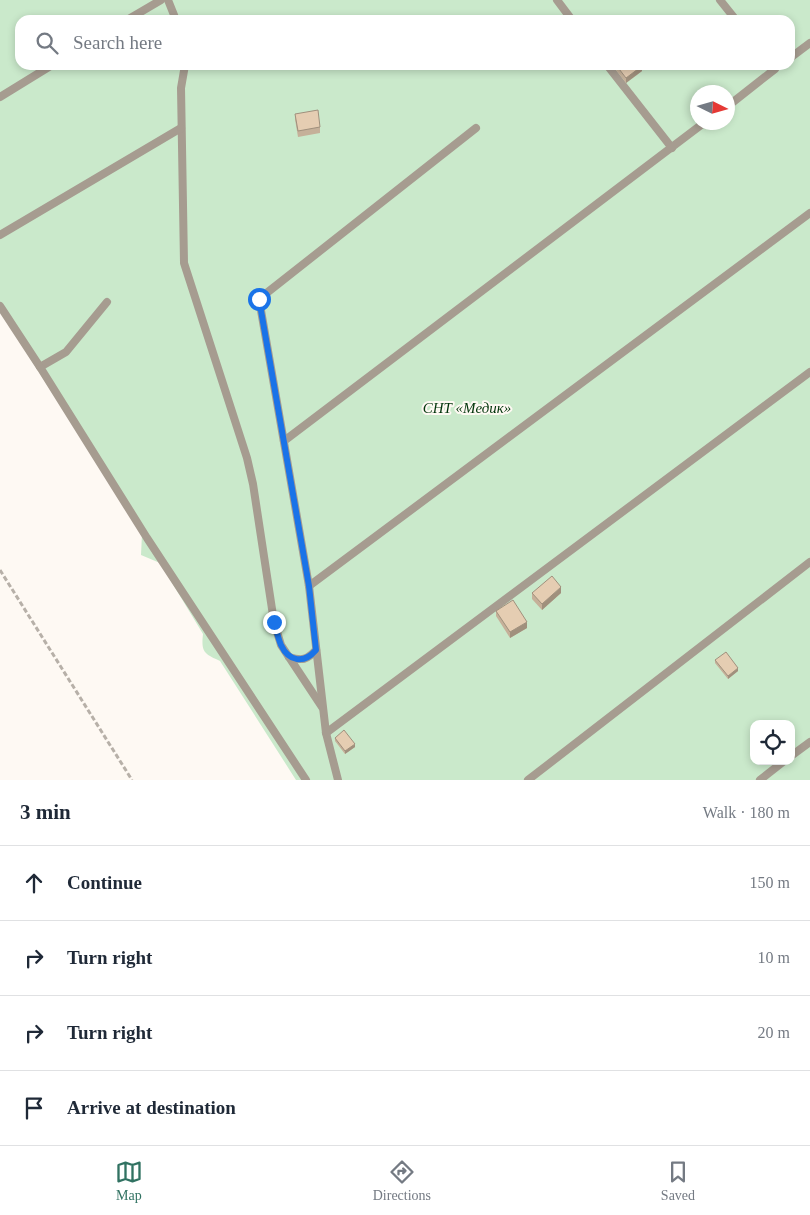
<!DOCTYPE html>
<html lang="en">
<head>
<meta charset="utf-8">
<style>
	body { margin:0; font-family:Georgia,serif; background:#f2f2f3; color:#1f2937 }
	.controls { position:absolute; right:15px; bottom:15px; display:grid; overflow:hidden; border-radius:10px; box-shadow:0 2px 8px #0003 }
	.controls button { width:45px; height:45px; display:grid; place-items:center; padding:0; border:0; border-bottom:1px solid #e0e1e3; background:#fff; color:#1f2937; font:25px sans-serif }
	.compass { position:absolute; left:690px; top:85px; width:45px; height:45px; border-radius:50%; background:#fff; box-shadow:0 2px 8px #0003; rotate:95deg }
	.stop { position:absolute; width:15px; height:15px; margin:-11px; border:4px solid #1a73e8; border-radius:50%; background:#fff }
	.stop.end { background:#1a73e8; border-color:#fff; box-shadow:0 1px 5px #0008 }
	.list { margin:0; padding:0; list-style:none }
	h2 { display:flex; justify-content:space-between; align-items:center; height:65px; margin:0; padding:0 20px; font-size:21px }
	h2 small { font-size:16px; font-weight:400; color:#747a83 }
	.list li { display:grid; grid-template-columns:32px 1fr auto; gap:15px; align-items:center; box-sizing:border-box; height:75px; padding:0 20px; border-top:1px solid #e0e1e3 }
	.list b { display:block; font-size:19px; white-space:nowrap }
	.list em { font-size:16px; font-style:normal; color:#747a83 }
	.icon { flex:none; width:28px; height:28px; fill:none; stroke:currentColor; stroke-width:2; stroke-linecap:round; stroke-linejoin:round }
	.map { position:relative; flex:none; width:810px; height:780px; overflow:hidden }
	.search { position:absolute; background:#fff; box-shadow:0 2px 8px #0003; left:15px; right:15px; top:15px; height:55px; display:flex; align-items:center; gap:12px; box-sizing:border-box; padding:0 18px; border-radius:15px; color:#747a83; font-size:19px }
	.sheet { height:365px; background:#fff }
	nav { display:flex; justify-content:space-around; align-items:center; box-sizing:border-box; height:70px; border-top:1px solid #e0e1e3; background:#fff; font-size:14px; color:#747a83 }
	nav a { display:grid; justify-items:center; gap:2px }
	nav .on { color:#317262 }
	.map>svg:first-child { display:block }
	.green { fill:#cae9cb; fill-rule:evenodd }
	.lines { fill:none; stroke-linecap:round; stroke-linejoin:round }
	.path { stroke:#b7b0a8; stroke-width:3; stroke-dasharray:5 2.5; stroke-linecap:butt }
	.lane { stroke:#a69c90; stroke-width:8 }
	.wall { fill:#c5b099 }
	.shaded-wall { fill:#a0907d }
	.building { fill:#e5cdb2; stroke:#a0907d }
	.route { stroke:#1a73e8; stroke-width:6 }
	.labels { text-anchor:middle; stroke-width:4; stroke-linejoin:round; paint-order:stroke }
	.park-label { font-size:15px; font-style:italic; fill:#01340a; stroke:#fef9f3 }
</style>
</head>
<body>
<div class="map">
<svg width="810" height="780" viewBox="0 0 810 780">
	<rect width="100%" height="100%" fill="#fef9f3"/>
	<path class="green" d="M0 0H810V780H296L220 661C204 654 201 652 203 634L160 563 141 555 142 534 0 311ZM20 20H790V65H20ZM698 92H728V122H698ZM754 724H791V761H754Z"/>
	<g class="lines">
		<polyline class="path" points="0,570 132,780"/>
		<g class="lane">
			<polyline points="168,0 176,20"/>
			<polyline points="557,0 572,20"/>
			<polyline points="720,0 736,20"/>
			<polyline points="127,20 161,0"/>
			<polyline points="790,58 810,43"/>
			<polyline points="185,65 181,88 184,263 247,458 253,484 274,622 281,645 322,707"/>
			<polyline points="607,65 672,148"/>
			<polyline points="0,97 52,65"/>
			<polyline points="728,106 775,69 772,65"/>
			<polyline points="0,235 181,128"/>
			<polyline points="0,306 40,367 66,352 107,302"/>
			<polyline points="40,367 147,538 306,780"/>
			<polyline points="284,441 705,122"/>
			<polyline points="309,586 810,213"/>
			<path d="M289 657C302 661 307 660 316 650"/>
			<polyline points="326,733 810,372"/>
			<polyline points="791,756 810,742"/>
			<polyline points="338,780 326,733 309,586 259,299 476,128"/>
			<polyline points="528,780 810,562"/>
			<polyline points="760,780 784,761"/>
		</g>
	</g>
	<g class="wall">
		<polygon points="612,65 641,65 642,71 626,83"/>
		<polygon points="295,114 320,127 320,133 298,137 295,119"/>
		<polygon points="532,593 561,593 542,610 532,599"/>
		<polygon points="496,611 527,628 510,638 496,616"/>
		<polygon points="715,660 738,671 728,679 715,663"/>
		<polygon points="335,738 355,747 345,754 335,741"/>
	</g>
	<g class="shaded-wall">
		<polygon points="642,66 642,71 626,83 626,78"/>
		<polygon points="561,587 561,593 542,610 542,604"/>
		<polygon points="527,622 527,628 510,638 510,632"/>
		<polygon points="738,668 738,671 728,679 728,676"/>
		<polygon points="355,744 355,747 345,754 345,751"/>
	</g>
	<g class="building">
		<polygon points="616,65 641,65 642,66 626,78"/>
		<polygon points="318,110 320,127 298,131 295,114"/>
		<polygon points="552,576 561,587 542,604 532,593"/>
		<polygon points="513,600 527,622 510,632 496,611"/>
		<polygon points="726,652 738,668 728,676 715,660"/>
		<polygon points="344,730 355,744 345,751 335,738"/>
	</g>
	<g class="lines">
		<path class="route" d="M259 299 309 586 316 650C304 664 289 662 281 645 278 638 276 629 274 622"/>
	</g>
	<g class="labels">
		<g class="park-label">
			<text x="467" y="413">СНТ «Медик»</text>
		</g>
	</g>
</svg>
<div class="controls">
<button><svg class="icon" aria-label="locate" viewBox="0 0 24 24"><circle cx="12" cy="12" r="6"/><path d="M12 2v4M12 18v4M2 12h4M18 12h4"/></svg></button>
</div>
<svg class="compass" viewBox="-18 -18 36 36"><path d="M0-13l5 13h-10z" fill="#e53935"/><path d="M0 13l5-13h-10z" fill="#747a83"/></svg>
<div class="stop" style="left:259px;top:299px"></div>
<div class="stop end" style="left:274px;top:622px"></div>
<div class="search"><svg class="icon" aria-label="search" viewBox="0 0 24 24"><circle cx="10" cy="10" r="6"/><path d="M15 15l6 6"/></svg>Search here</div>
</div>
<section class="sheet">
<h2>3 min<small>Walk · 180 m</small></h2>
<ul class="list">
<li><svg class="icon" aria-label="ahead" viewBox="0 0 24 24"><path d="M12 20V5M6 11l6-6 6 6"/></svg><div><b>Continue</b></div><em>150 m</em></li>
<li><svg class="icon" aria-label="right" viewBox="0 0 24 24"><path d="M7 20v-9h11M14 6l5 5-5 5"/></svg><div><b>Turn right</b></div><em>10 m</em></li>
<li><svg class="icon" aria-label="right" viewBox="0 0 24 24"><path d="M7 20v-9h11M14 6l5 5-5 5"/></svg><div><b>Turn right</b></div><em>20 m</em></li>
<li><svg class="icon" aria-label="arrive" viewBox="0 0 24 24"><path d="M6 21V4h12l-3 4 3 4H6"/></svg><div><b>Arrive at destination</b></div></li>
</ul>
</section>
<nav>
<a class="on"><svg class="icon" aria-label="map" viewBox="0 0 24 24"><path d="M3 6l6-2 6 2 6-2v14l-6 2-6-2-6 2zM9 4v14M15 6v14"/></svg>Map</a>
<a><svg class="icon" aria-label="directions" viewBox="0 0 24 24"><path d="M12 3l9 9-9 9-9-9zM9 14v-3h6M13 9l2 2-2 2"/></svg>Directions</a>
<a><svg class="icon" aria-label="saved" viewBox="0 0 24 24"><path d="M7 4h10v16l-5-4-5 4z"/></svg>Saved</a>
</nav>
</body>
</html>
